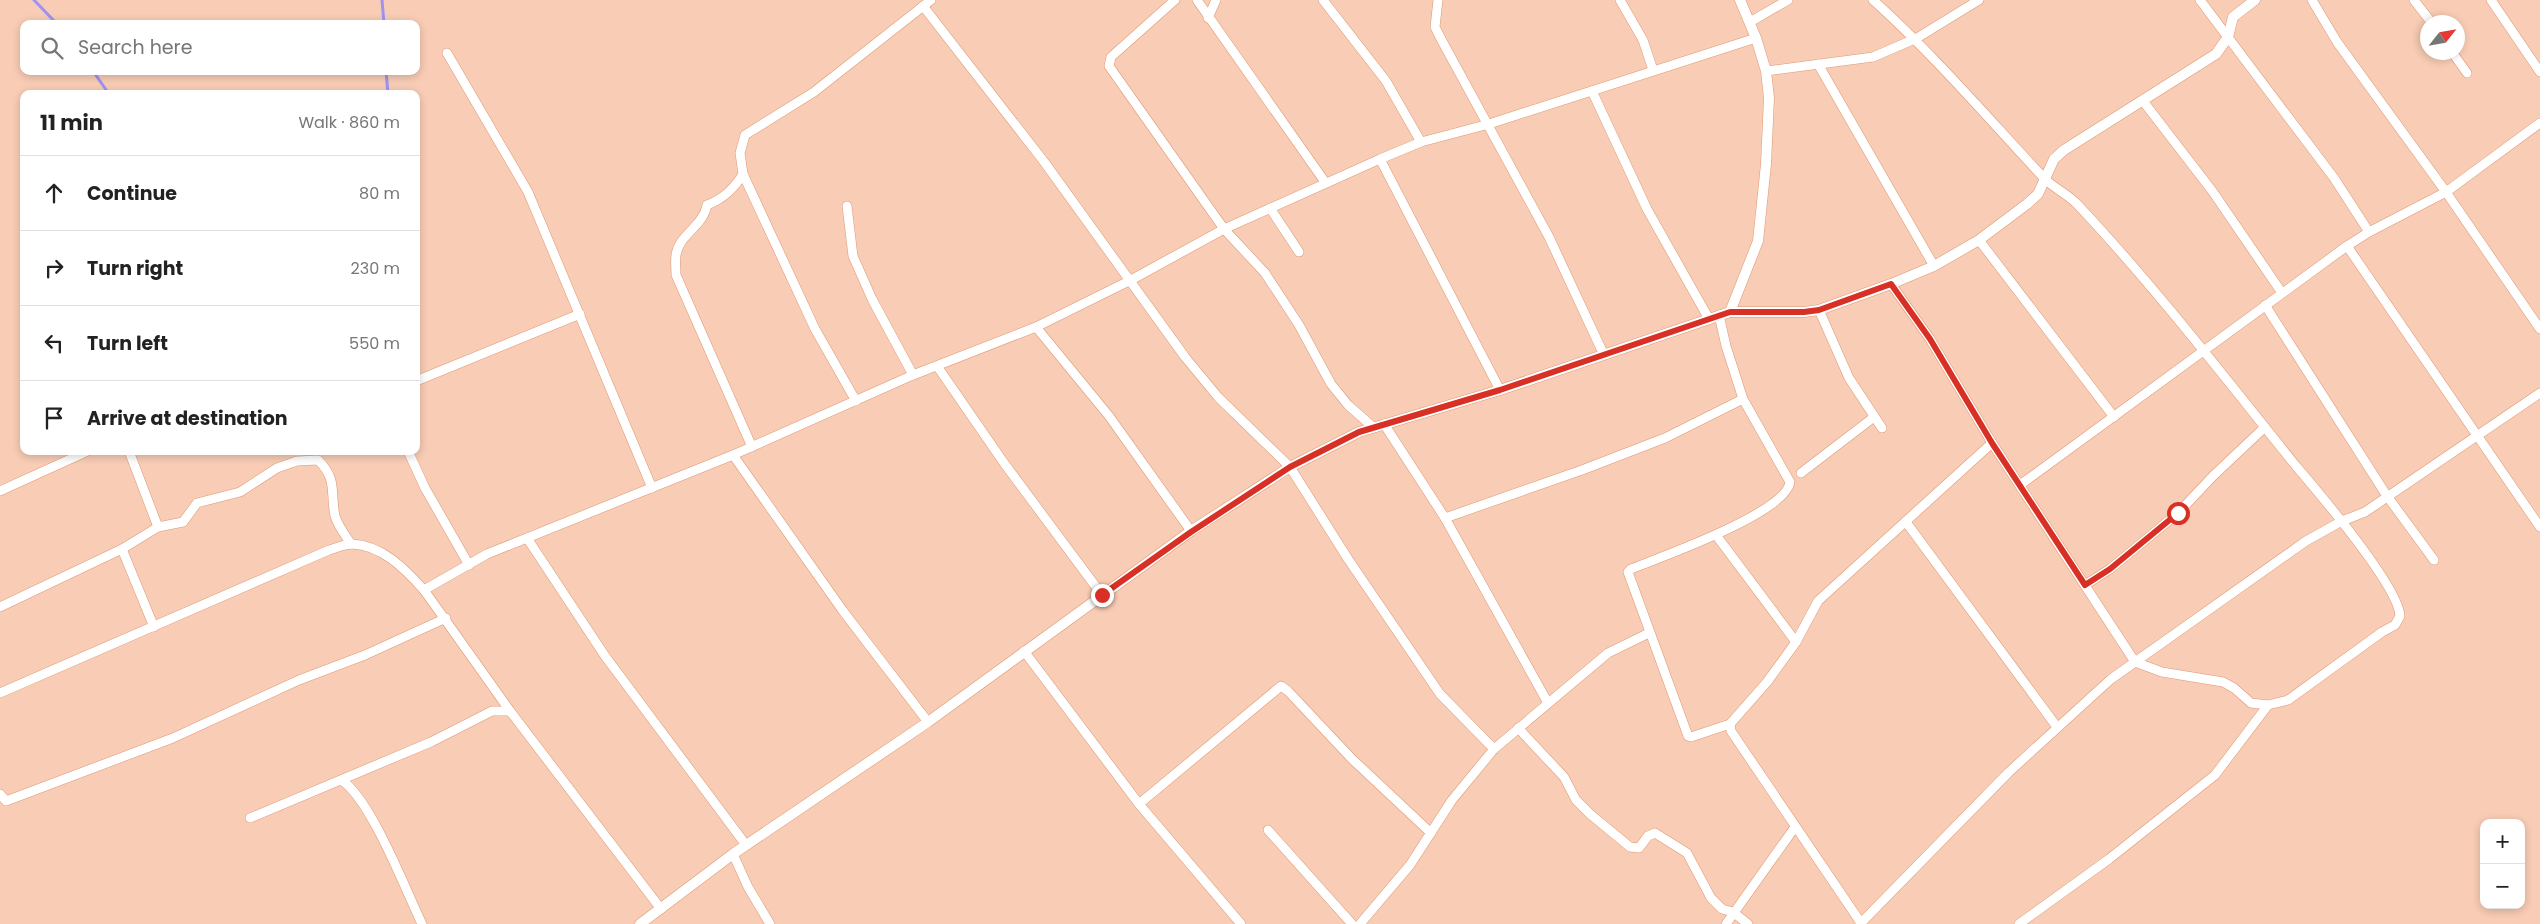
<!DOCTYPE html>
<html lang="en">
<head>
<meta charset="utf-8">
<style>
	body { margin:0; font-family:Poppins,sans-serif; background:#f2f2f2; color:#222 }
	.controls { position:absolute; right:15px; bottom:15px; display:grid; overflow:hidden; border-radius:10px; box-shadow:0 2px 8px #0003 }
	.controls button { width:45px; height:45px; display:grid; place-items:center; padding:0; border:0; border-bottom:1px solid #e0e0e0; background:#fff; color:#222; font:25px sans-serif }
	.compass { position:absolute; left:2420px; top:15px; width:45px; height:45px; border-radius:50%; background:#fff; box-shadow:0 2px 8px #0003; rotate:59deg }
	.stop { position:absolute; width:15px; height:15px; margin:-11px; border:4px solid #d93025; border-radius:50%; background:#fff }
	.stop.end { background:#d93025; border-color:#fff; box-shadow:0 1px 5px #0008 }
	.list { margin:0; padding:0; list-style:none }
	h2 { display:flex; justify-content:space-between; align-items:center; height:65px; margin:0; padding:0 20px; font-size:21px }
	h2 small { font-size:16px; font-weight:400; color:#767676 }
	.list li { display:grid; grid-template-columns:32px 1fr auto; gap:15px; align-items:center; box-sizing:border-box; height:75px; padding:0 20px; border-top:1px solid #e0e0e0 }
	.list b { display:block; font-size:19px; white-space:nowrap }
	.list em { font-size:16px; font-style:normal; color:#767676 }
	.icon { flex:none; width:28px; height:28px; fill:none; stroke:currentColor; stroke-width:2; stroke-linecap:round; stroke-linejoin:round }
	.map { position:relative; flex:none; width:2540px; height:924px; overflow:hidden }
	.search { position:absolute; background:#fff; box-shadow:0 2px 8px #0003; left:20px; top:20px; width:400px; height:55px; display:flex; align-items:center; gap:12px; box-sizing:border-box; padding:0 18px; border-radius:10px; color:#767676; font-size:19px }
	.panel { position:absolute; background:#fff; box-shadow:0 2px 8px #0003; left:20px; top:90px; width:400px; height:365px; border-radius:10px }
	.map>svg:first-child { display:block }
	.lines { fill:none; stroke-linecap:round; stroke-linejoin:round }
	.stream { stroke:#a091f3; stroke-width:3 }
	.minor-casing { stroke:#de9872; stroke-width:10 }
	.tertiary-casing { stroke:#de9872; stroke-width:11 }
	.minor { stroke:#fff; stroke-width:9 }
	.tertiary { stroke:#fff; stroke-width:10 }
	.route { stroke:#d93025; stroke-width:6 }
</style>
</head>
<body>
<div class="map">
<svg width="2540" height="924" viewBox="0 0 2540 924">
	<rect width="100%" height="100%" fill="#f8ccb5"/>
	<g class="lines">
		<g class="stream">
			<polyline points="34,0 57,24"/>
			<polyline points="382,0 384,24"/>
			<polyline points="93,71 109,94"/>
			<polyline points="386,71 388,94"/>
		</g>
		<g class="minor-casing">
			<g id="minor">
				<polyline points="1175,0 1111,57 1109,66 1224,229 1265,273 1299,325 1331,384 1348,405 1373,427"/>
				<polyline points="1197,0 1325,182"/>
				<polyline points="1323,0 1386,81 1421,142"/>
				<polyline points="1438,0 1435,27 1441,39 1549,237 1603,353"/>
				<polyline points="1620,0 1643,40 1653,70"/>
				<path d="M1873 0C1934 55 1987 117 2043 177 2053 188 2068 194 2078 205 2156 288 2225 378 2296 466 2319 493 2398 585 2400 616L2395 625 2382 632 2288 700 2268 705 2251 703 2234 688 2223 682 2162 672 2135 662 1992 443 1930 339 1891 284"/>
				<polyline points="2200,0 2334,178 2369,232"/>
				<polyline points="2312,0 2337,42 2446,192 2540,329"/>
				<polyline points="2414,0 2431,22"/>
				<polyline points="2491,0 2540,72"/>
				<polyline points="923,6 1045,163 1185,357 1218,397 1290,467 1348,559 1440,694 1494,749"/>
				<polyline points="1208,18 1216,0"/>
				<polyline points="1750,22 1788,0"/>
				<polyline points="2452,52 2467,73"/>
				<polyline points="447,53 528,192 652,488"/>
				<polyline points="1818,64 1934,266"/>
				<polyline points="1766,71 1873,57 1917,38 1979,0"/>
				<polyline points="1592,91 1647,209 1709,319"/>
				<polyline points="2143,101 2213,192 2282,293"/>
				<polyline points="1380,159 1500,390"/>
				<polyline points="743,174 815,329 856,401"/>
				<polyline points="847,206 853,256 872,299 913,375"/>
				<polyline points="1270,208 1299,252"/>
				<polyline points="1979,240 2114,417"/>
				<polyline points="2347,246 2540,527"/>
				<polyline points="2265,305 2387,496 2434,560"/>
				<polyline points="1819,310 1849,378 1882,428"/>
				<path d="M1719 315 1726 346 1743 399 1790 482C1786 513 1661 557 1631 569L1628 572 1688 736 1691 737 1730 724 1767 682 1796 642 1818 601 1992 443"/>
				<polyline points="1036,327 1109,416 1191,531"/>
				<polyline points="937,366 1004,463 1102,595"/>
				<polyline points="416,381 580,314"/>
				<polyline points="1384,424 1445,518 1548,703"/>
				<path d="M752 447 676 275C676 269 675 261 676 255 679 234 703 227 707 205 723 199 734 189 743 174L740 153 745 135 814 92 931 0"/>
				<polyline points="129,451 158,527"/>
				<polyline points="408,451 425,488 469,565"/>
				<polyline points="733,455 843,611 928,722"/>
				<polyline points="1801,473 1874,417"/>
				<polyline points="2020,485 2347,246 2369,232 2446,192 2540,123"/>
				<polyline points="0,491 88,451"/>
				<polyline points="1445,518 1582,470 1665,438 1743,399"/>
				<polyline points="1906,522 2057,727"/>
				<polyline points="1716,535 1796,642"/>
				<polyline points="527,538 605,656 746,845"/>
				<polyline points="122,549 154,627"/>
				<polyline points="2085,585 2110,569 2178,513 2213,476 2265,427"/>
				<polyline points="424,590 487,554 733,455 913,375 1036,327 1131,280 1224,229 1380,159 1421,142 1489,124 1756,38"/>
				<path d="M0 607 122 549 158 527 183 522 197 503 240 492 277 468 297 461 318 460C338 480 330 492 335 516 338 526 345 535 351 544"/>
				<polyline points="1024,651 1139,804 1241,924"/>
				<path d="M0 693 329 550C336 548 345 544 352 544 382 545 405 569 424 590L510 711 661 909"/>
				<polyline points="1730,724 1731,731 1861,923"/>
				<polyline points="1518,728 1564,777 1576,800 1590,814 1630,847 1639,848 1648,836 1655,833 1687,853 1711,898 1722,909 1733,912 1748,924"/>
				<path d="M341 780C370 797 406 891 422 924"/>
				<polyline points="0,794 6,801 173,738 299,680 365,655 446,618"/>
				<polyline points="1139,804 1281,686 1288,691 1352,759 1431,833"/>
				<polyline points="250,818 431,742 492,711 510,711"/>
				<polyline points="1268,830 1352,924"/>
				<polyline points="733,854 748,887 770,924"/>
				<polyline points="1360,924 1410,865 1452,800 1494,749 1608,653 1649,633"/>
				<polyline points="1726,924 1795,827"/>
				<polyline points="1860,924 2009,772 2111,679 2306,541 2342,521 2365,512 2540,393"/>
				<polyline points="2019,924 2109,859 2215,775 2268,705"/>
			</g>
		</g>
		<g class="tertiary-casing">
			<g id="tertiary">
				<polyline points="1730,312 1758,241 1766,164 1769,98 1766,71 1756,38 1740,0"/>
				<polyline points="640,924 733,854 928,722 1191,531 1290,467 1359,432 1500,390 1730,312 1804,312 1819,310 1891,284 1934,266 1979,240 2027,204 2038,194 2054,159 2064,150 2216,54 2228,37 2233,17 2255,0"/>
			</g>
		</g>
		<use href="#minor" class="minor"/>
		<use href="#tertiary" class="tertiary"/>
	</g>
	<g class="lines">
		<polyline class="route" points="1102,595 1191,532 1290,467 1359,432 1500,390 1730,312 1804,312 1819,310 1891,284 1930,339 1992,443 2085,585 2110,569 2178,513"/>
	</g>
</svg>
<div class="controls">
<button>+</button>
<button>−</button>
</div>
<svg class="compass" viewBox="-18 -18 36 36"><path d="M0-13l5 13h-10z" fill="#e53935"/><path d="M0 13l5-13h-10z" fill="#767676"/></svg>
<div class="stop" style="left:2178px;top:513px"></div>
<div class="stop end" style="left:1102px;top:595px"></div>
<div class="search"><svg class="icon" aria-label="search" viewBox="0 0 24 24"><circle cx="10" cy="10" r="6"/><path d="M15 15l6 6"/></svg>Search here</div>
<section class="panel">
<h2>11 min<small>Walk · 860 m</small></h2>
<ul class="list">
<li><svg class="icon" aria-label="ahead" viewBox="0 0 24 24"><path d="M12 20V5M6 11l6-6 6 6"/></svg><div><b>Continue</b></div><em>80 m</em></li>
<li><svg class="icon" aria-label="right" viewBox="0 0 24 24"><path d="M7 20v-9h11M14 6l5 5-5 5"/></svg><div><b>Turn right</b></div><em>230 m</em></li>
<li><svg class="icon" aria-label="left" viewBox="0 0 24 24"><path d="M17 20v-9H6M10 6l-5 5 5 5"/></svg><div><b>Turn left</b></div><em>550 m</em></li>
<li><svg class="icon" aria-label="arrive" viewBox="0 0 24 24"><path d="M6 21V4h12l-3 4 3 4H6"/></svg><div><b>Arrive at destination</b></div></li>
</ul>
</section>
</div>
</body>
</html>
